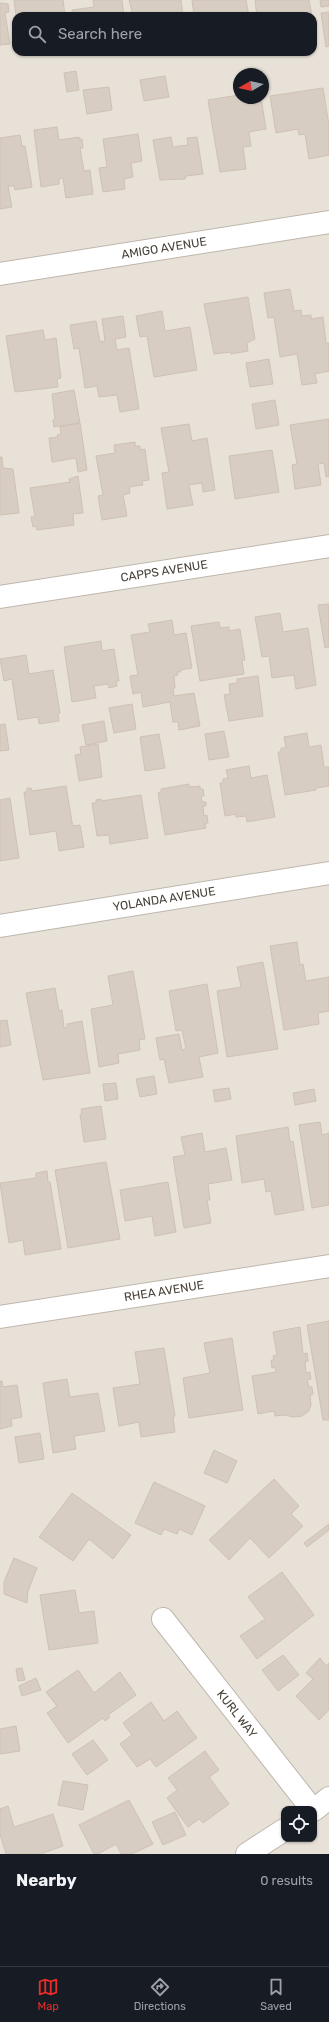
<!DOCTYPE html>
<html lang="en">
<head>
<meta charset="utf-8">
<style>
	body { margin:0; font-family:Rubik,sans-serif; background:#242831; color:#f1f3f6 }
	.controls { position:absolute; right:12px; bottom:12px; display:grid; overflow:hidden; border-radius:8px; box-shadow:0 1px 3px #0004 }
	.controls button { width:36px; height:36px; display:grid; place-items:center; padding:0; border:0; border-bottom:1px solid #363941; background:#171b24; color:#f1f3f6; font:20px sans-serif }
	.compass { position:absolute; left:233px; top:68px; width:36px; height:36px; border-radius:50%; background:#171b24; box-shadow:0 1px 3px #0004; rotate:261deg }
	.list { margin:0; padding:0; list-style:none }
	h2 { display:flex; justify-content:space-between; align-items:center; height:52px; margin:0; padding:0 16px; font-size:17px }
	h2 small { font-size:13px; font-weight:400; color:#9ea1a6 }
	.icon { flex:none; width:22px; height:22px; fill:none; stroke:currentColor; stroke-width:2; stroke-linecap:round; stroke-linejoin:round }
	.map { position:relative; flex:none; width:329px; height:1854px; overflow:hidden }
	.search { position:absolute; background:#171b24; box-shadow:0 1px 3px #0004; left:12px; right:12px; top:12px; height:44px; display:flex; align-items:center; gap:10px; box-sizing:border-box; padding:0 14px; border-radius:12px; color:#9ea1a6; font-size:15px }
	.sheet { height:112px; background:#171b24 }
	nav { display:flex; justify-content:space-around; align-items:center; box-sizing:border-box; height:56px; border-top:1px solid #363941; background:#171b24; font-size:11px; color:#9ea1a6 }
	nav a { display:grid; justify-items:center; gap:2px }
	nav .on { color:#ec2d28 }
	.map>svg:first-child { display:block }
	.residential { fill:#e7e1d8; fill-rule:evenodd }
	.building { fill:#d8cdc3; stroke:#cfc1b4 }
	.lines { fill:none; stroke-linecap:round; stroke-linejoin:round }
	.minor-casing { stroke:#bfb6ad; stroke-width:24 }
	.tertiary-casing { stroke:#bfb6ad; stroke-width:24 }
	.minor { stroke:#fff; stroke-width:22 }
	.tertiary { stroke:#fff; stroke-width:22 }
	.labels { text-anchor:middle; stroke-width:4; stroke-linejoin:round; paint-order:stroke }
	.street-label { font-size:12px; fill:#474038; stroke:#fff }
</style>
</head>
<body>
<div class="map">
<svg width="329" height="1854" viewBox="0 0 329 1854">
	<rect width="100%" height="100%" fill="#f4f0ea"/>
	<path class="residential" d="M0 0H329V1854H0ZM16 16H313V52H16ZM239 74H263V98H239ZM284 1809H314V1839H284Z"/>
	<g class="building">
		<polygon points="14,0 63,0 65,16 16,16"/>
		<polygon points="93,0 122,0 124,16 73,16 72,10 94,7"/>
		<polygon points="129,0 181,0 183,16 133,16"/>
		<polygon points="192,0 246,0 249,16 194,16"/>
		<polygon points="255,0 309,0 312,16 257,16"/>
		<polygon points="320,0 329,0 329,6 321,7"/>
		<polygon points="0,3 8,4 9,12 5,13 10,44 0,45"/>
		<polygon points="329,12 329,46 326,47 321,13"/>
		<polygon points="76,71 79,90 67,92 64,73"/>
		<polygon points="165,76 169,97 144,101 140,80"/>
		<polygon points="109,87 112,110 87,114 83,90"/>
		<polygon points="323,88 329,126 329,155 309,159 305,134 299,135 298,129 276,133 270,96"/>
		<polygon points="239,95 239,98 261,98 266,129 249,132 251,146 243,147 246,169 220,172 208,100"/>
		<polygon points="57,127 59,140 79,137 79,139 82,139 83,148 80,148 84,171 90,170 93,194 66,198 63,178 59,179 59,184 41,187 34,130"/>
		<polygon points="138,134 142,161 131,163 133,177 124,179 125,189 103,192 99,168 107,167 103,139"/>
		<polygon points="20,135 22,146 25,146 32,187 15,190 14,186 8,186 12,207 0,209 0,138"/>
		<polygon points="171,137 173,147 188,145 187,138 197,137 203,174 186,176 185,179 160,180 153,140"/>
		<polygon points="290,289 294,311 301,310 302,316 311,315 311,319 323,317 326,343 329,343 329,371 315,374 317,383 302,385 297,354 280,357 274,317 268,318 264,293"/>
		<polygon points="248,297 255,339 247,343 248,351 231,354 231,352 214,354 204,304"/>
		<polygon points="162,311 165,331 190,327 197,370 154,377 147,336 140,337 136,316"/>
		<polygon points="123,316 126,337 115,339 117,350 129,348 139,409 120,412 117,395 99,397 97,386 85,388 79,348 74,349 70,325 96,321 100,342 105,341 102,319"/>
		<polygon points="43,330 45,340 56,338 61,378 57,379 58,387 15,392 6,336"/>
		<polygon points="269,359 273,384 250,387 246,363"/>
		<polygon points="74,390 80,423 54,427 53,420 55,419 52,394"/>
		<polygon points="275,400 279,425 256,429 252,404"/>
		<polygon points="329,419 329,476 326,477 324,463 318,464 321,485 295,489 292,465 297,464 290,425"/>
		<polygon points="80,423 87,470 78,472 76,458 52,462 49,438 58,437 57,435 61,434 60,427"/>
		<polygon points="189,424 192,441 207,438 215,490 203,492 202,483 189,485 193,505 167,509 162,473 169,472 161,428"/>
		<polygon points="135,442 135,446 140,446 140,450 145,449 149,480 142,481 143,485 129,487 130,493 123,495 127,516 102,520 98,496 103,495 96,456 115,453 114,445"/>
		<polygon points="272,450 279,492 235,499 229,456"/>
		<polygon points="0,457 2,457 3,468 13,469 19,513 0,515"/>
		<polygon points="78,476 83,513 73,514 74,525 37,530 36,526 33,527 31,517 35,517 30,488 70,482 69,479"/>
		<polygon points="329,604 329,647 325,648 318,605"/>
		<polygon points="280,613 283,632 308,628 316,685 296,689 294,675 272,678 269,656 262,657 255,617"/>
		<polygon points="172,620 174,635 186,633 192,668 180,670 181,672 177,672 178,675 174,676 175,688 173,688 174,696 194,693 200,726 179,730 178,722 173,722 170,702 143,707 141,692 133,694 130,676 138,675 131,635 150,632 148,624"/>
		<polygon points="219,622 220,628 229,627 229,631 240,629 245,660 242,661 244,674 200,681 191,626"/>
		<polygon points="101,641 102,651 114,649 119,681 116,681 117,686 109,688 108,684 94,686 96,698 72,702 64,647"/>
		<polygon points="26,655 29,674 53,670 60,713 58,714 59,721 39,724 38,717 18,720 12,679 4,681 0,659"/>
		<polygon points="258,676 263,716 229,721 224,695 230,694 229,684 237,683 237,679"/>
		<polygon points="132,704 136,729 114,733 109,708"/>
		<polygon points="104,721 107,741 86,745 82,725"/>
		<polygon points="5,724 9,750 0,751 0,725"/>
		<polygon points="224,731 229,757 209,760 205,734"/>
		<polygon points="307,733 309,747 321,745 324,767 329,767 329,786 316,788 316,790 285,795 278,752 281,752 281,748 286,748 284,737"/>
		<polygon points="159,734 165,768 145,771 140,737"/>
		<polygon points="98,744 102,777 79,781 75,755 81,754 80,747"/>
		<polygon points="249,766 251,778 267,775 275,817 247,822 246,816 236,817 236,814 225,816 220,783 223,783 223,779 228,778 226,770"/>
		<polygon points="189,784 189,787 200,786 200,789 203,789 204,796 201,796 202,802 206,802 206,806 203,806 204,816 207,815 208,823 205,823 206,828 165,835 158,793 161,792 161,789"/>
		<polygon points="66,786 72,822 73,826 80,825 84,847 59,851 56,831 30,835 24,792 27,792 27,788 31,788 32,791"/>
		<polygon points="141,795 148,838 110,844 109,835 97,836 92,803 96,803 96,800 101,799 101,801"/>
		<polygon points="10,798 19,858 0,861 0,800"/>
		<polygon points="297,942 300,965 303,964 306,981 329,977 329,1011 318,1013 319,1024 284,1030 270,946"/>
		<polygon points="263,962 278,1049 227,1057 217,991 241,987 237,967"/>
		<polygon points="133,971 145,1039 139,1040 140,1050 118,1054 119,1063 99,1067 91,1009 113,1005 108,976"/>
		<polygon points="207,984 218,1053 199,1057 203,1077 169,1083 164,1059 160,1060 156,1038 179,1034 182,1050 186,1049 182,1030 176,1031 169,991"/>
		<polygon points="55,988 59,1011 62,1010 64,1028 67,1027 67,1024 82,1021 90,1073 43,1080 26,993"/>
		<polygon points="7,1020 11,1045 0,1047 0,1021"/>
		<polygon points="154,1076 157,1094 140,1097 136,1079"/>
		<polygon points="116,1083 118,1099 105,1101 103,1084"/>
		<polygon points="229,1088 231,1099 215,1102 213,1090"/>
		<polygon points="314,1089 316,1101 295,1105 293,1093"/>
		<polygon points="101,1106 106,1139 84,1142 80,1114 82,1114 81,1109"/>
		<polygon points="320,1122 322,1135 329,1133 329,1205 312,1208 299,1125"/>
		<polygon points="288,1127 290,1142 293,1141 304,1210 275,1215 271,1191 266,1192 264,1179 242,1183 236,1136"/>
		<polygon points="202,1133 205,1152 226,1148 232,1180 208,1184 210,1200 207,1200 211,1223 184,1228 173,1157 185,1155 181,1137"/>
		<polygon points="106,1162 120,1239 68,1248 55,1170"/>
		<polygon points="47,1171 48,1182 50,1182 61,1249 25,1255 23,1240 9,1243 0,1183 36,1178 36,1173"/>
		<polygon points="168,1182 176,1232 155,1236 152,1216 125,1221 120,1190"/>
		<polygon points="329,1321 329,1420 323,1420 307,1325"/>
		<polygon points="300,1327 303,1354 307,1353 308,1361 305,1362 306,1373 310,1372 311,1379 307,1380 309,1387 312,1387 313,1394 310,1395 311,1405 309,1411 302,1416 294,1417 284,1415 275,1416 274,1411 258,1414 252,1376 276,1372 275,1367 272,1368 271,1360 274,1360 273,1356 277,1355 273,1332"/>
		<polygon points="232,1338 243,1410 189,1418 183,1378 210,1373 204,1343"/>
		<polygon points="164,1348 175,1416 173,1417 175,1432 141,1437 139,1422 119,1426 113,1388 140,1384 135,1352"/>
		<polygon points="67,1379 70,1397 98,1393 105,1431 74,1436 76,1449 53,1453 43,1383"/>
		<polygon points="0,1381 2,1381 3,1387 17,1385 22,1417 11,1419 12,1426 0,1429"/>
		<polygon points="40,1433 44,1459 19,1463 15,1437"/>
		<polygon points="214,1450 237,1461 227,1483 204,1473"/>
		<polygon points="274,1479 299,1506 291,1514 303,1526 269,1558 250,1538 229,1560 209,1540"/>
		<polygon points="154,1482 205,1506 192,1535 179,1529 177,1534 164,1529 161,1535 135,1523"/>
		<polygon points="72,1493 131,1535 113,1559 89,1539 73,1561 39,1537"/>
		<polygon points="329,1524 329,1530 307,1547 304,1543"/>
		<polygon points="14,1558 37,1568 28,1591 27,1603 4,1594 4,1582"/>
		<polygon points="282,1572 314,1615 257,1659 240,1636 265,1619 248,1597"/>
		<polygon points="75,1590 79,1613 94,1611 98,1643 49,1650 40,1595"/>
		<polygon points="283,1655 299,1675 278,1691 262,1670"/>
		<polygon points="320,1658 326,1666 329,1663 329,1710 319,1720 296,1696 313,1679 306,1673"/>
		<polygon points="22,1668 25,1680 18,1681 16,1669"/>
		<polygon points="78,1670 94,1693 120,1672 136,1695 108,1715 110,1717 105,1721 103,1718 68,1743 47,1713 57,1706 46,1692"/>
		<polygon points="36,1678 41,1690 22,1696 19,1686"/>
		<polygon points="151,1702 164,1721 177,1711 197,1738 156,1767 150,1759 137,1767 120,1744 132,1735 123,1723"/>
		<polygon points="16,1726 20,1751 0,1754 0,1729"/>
		<polygon points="93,1740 108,1760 87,1775 72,1754"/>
		<polygon points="205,1751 219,1770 209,1777 229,1804 203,1823 199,1819 188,1827 167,1798 177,1790 168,1778"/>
		<polygon points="63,1781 88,1785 83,1810 58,1805"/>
		<polygon points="129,1800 153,1844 132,1854 121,1854 116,1844 98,1854 94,1854 79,1825"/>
		<polygon points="8,1806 14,1827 53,1814 63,1846 43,1853 43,1854 6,1854 0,1834 0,1809"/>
		<polygon points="175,1812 186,1835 163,1845 152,1822"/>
	</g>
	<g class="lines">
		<g class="minor-casing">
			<g id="minor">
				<polyline points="0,274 329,222"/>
				<polyline points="0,597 329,546"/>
				<polyline points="0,1317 329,1266"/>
				<polyline points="163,1619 312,1809"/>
				<polyline points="314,1810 329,1798"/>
				<polyline points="247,1854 284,1830"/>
			</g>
		</g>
		<g class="tertiary-casing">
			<polyline id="tertiary" points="0,926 329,873"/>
		</g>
		<use href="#minor" class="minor"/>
		<use href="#tertiary" class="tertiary"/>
	</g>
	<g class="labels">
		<g class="street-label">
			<text transform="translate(164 248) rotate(-9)" y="4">AMIGO AVENUE</text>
			<text transform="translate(164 571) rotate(-9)" y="4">CAPPS AVENUE</text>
			<text transform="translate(164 899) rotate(-9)" y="4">YOLANDA AVENUE</text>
			<text transform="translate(164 1291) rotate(-9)" y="4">RHEA AVENUE</text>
			<text transform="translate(237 1714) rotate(52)" y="4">KURL WAY</text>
		</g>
	</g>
</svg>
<div class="controls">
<button><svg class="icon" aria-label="locate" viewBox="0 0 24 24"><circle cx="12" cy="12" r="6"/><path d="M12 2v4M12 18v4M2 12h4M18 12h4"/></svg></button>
</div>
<svg class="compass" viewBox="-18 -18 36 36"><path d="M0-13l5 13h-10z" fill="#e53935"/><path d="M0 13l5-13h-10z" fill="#9ea1a6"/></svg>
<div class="search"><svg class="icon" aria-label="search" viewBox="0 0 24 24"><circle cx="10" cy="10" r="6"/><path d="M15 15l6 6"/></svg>Search here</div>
</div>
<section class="sheet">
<h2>Nearby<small>0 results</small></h2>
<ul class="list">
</ul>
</section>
<nav>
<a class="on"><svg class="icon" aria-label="map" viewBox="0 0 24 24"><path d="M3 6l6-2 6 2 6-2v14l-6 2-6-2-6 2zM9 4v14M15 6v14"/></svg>Map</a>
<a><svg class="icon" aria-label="directions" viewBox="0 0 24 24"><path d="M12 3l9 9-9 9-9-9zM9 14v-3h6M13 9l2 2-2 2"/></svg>Directions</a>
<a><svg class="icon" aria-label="saved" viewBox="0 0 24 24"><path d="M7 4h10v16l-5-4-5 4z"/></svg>Saved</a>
</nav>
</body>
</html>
